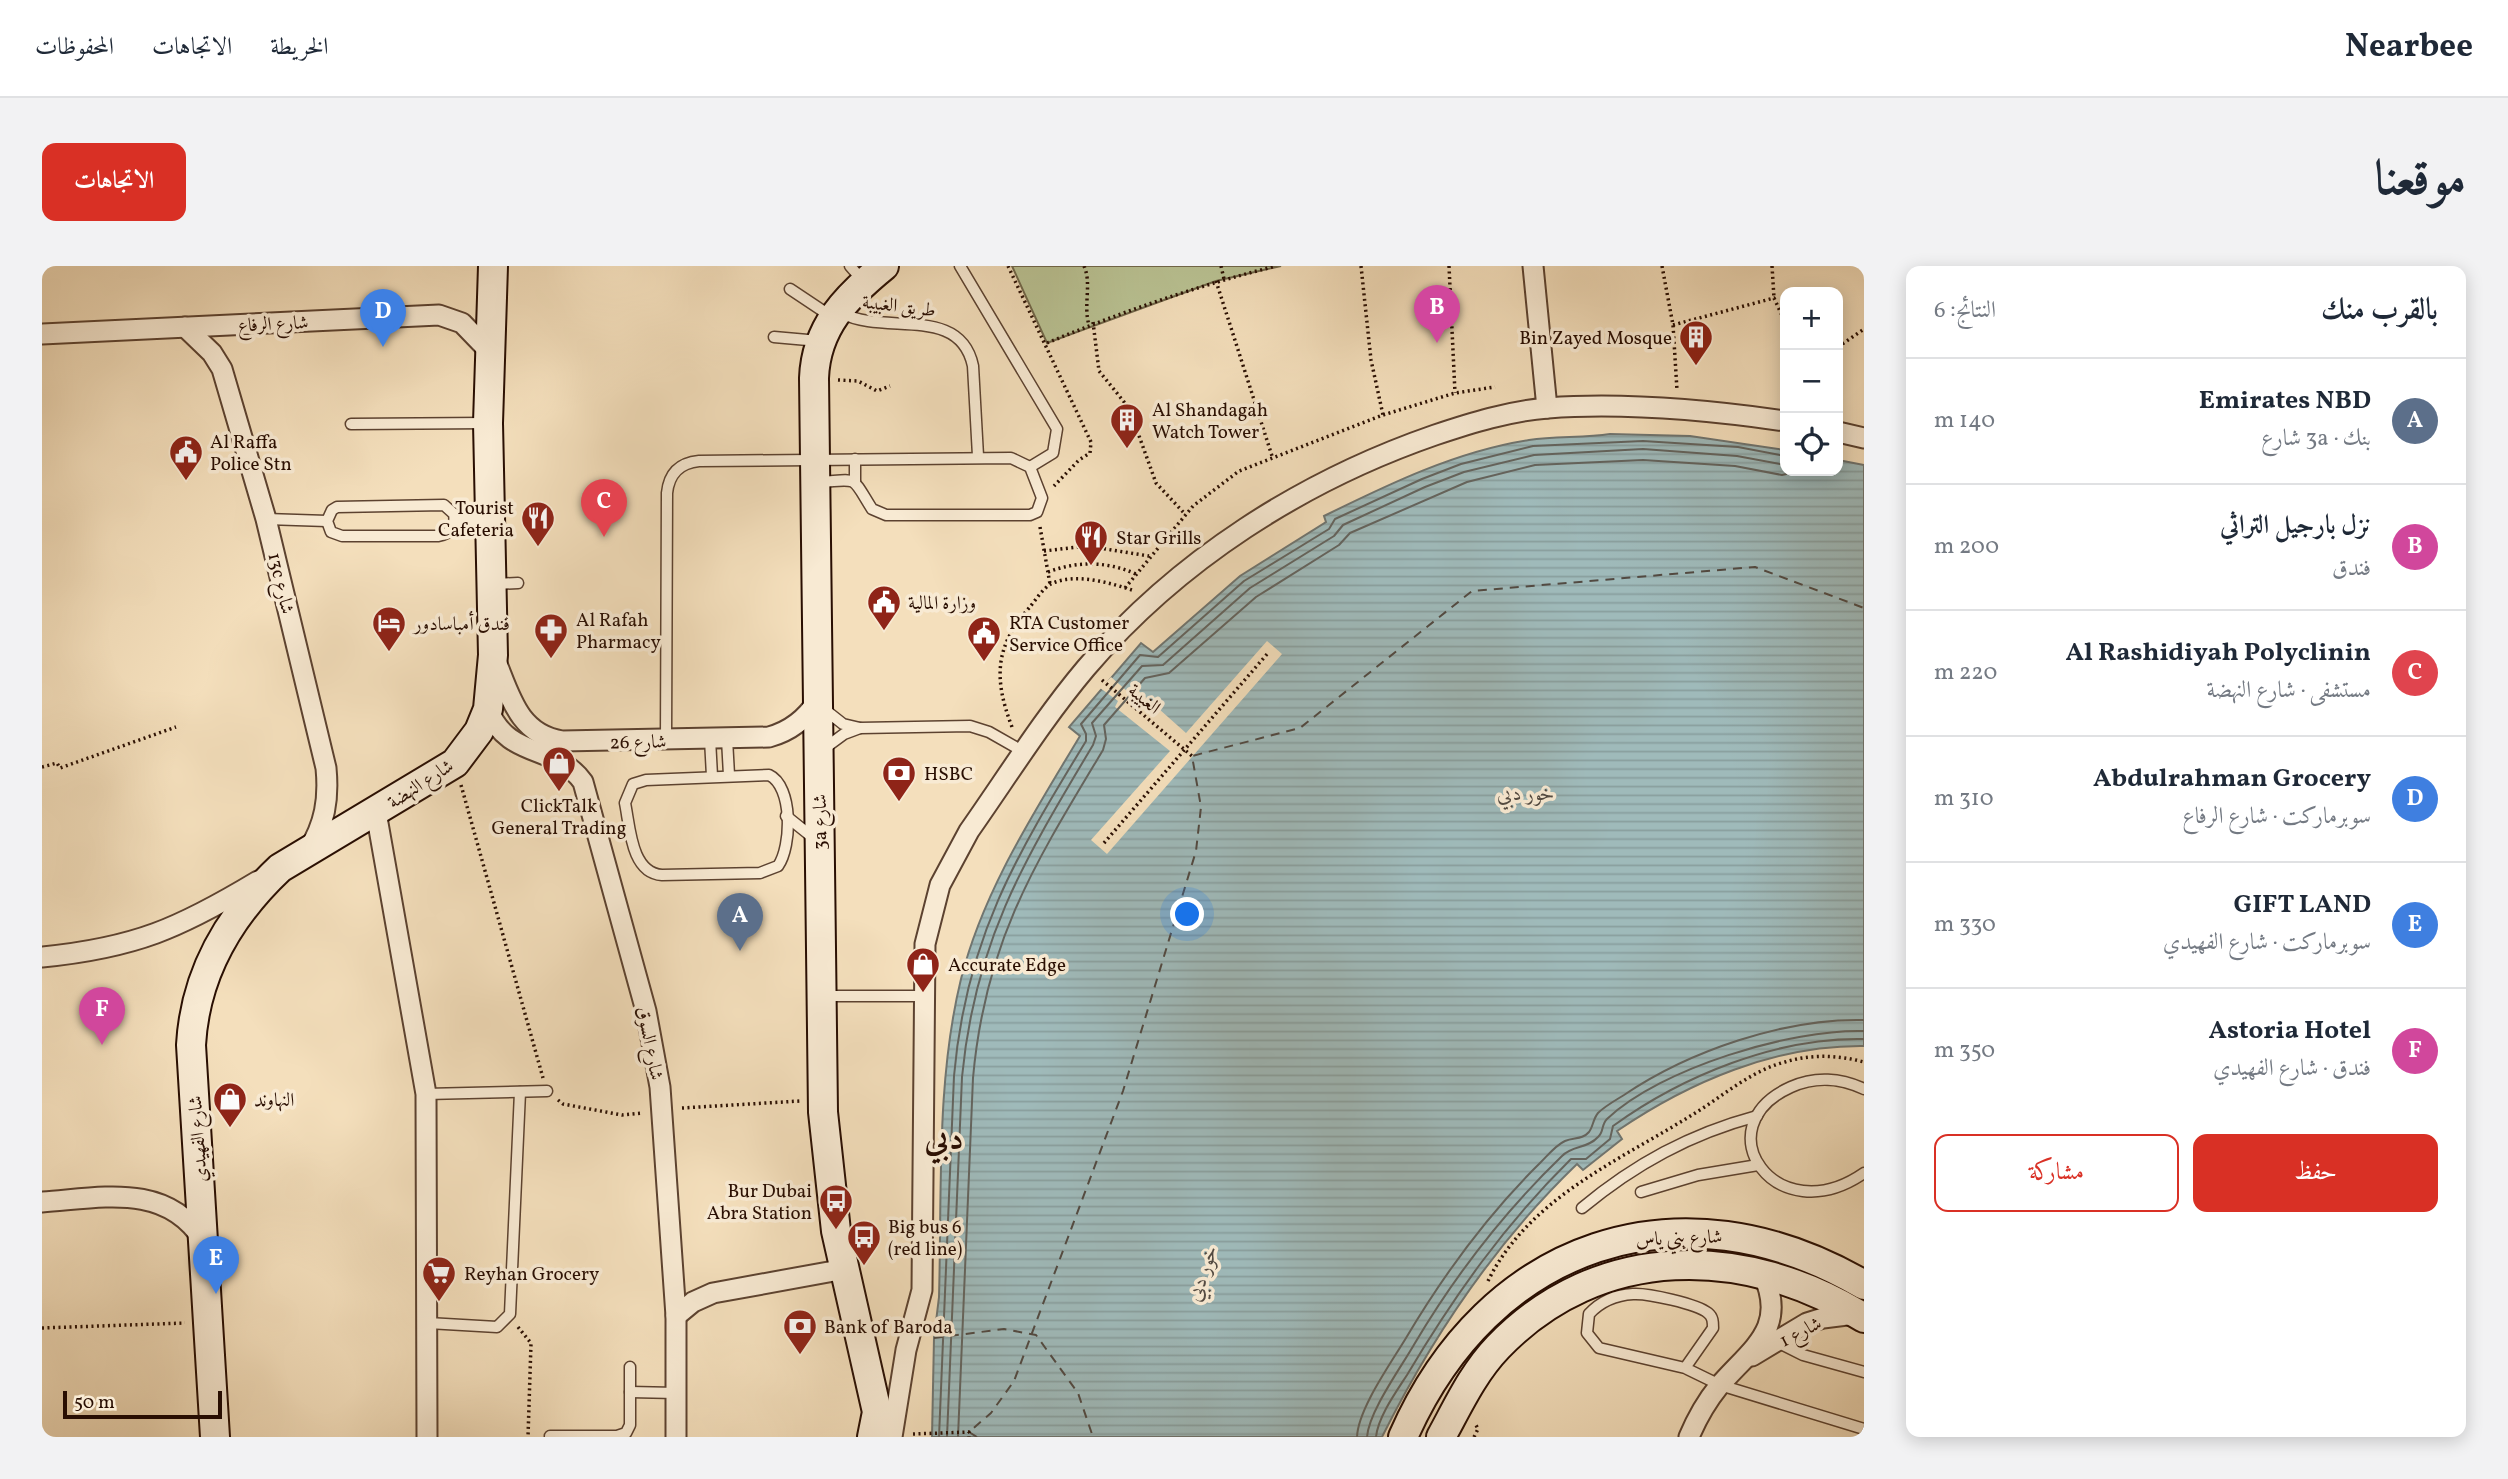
<!DOCTYPE html>
<html lang="ar">
<head>
<meta charset="utf-8">
<style>
	body { margin:0; font-family:Vollkorn,Amiri,serif; background:#f2f2f3; color:#1f2937; direction:rtl }
	.controls { position:absolute; right:21px; top:21px; display:grid; overflow:hidden; border-radius:14px; box-shadow:0 4px 18px #0003 }
	.controls button { width:63px; height:63px; display:grid; place-items:center; padding:0; border:0; border-bottom:2px solid #e0e1e3; background:#fff; color:#1f2937; font:35px sans-serif }
	.scale { position:absolute; left:21px; bottom:18px; width:159px; box-sizing:border-box; padding-left:7px; border:4px solid #290e02; border-top:0; font-size:19px; line-height:24px; white-space:nowrap; color:#290e02; -webkit-text-stroke:5px #f8ead3; paint-order:stroke }
	.you { position:absolute; left:1146px; top:649px; width:24px; height:24px; margin:-18px; border:5px solid #fff; border-radius:50%; background:#1a73e8; box-shadow:0 0 0 10px #1a73e833 }
	.badge { display:grid; place-items:center; width:46px; height:46px; border-radius:50%; background:#d93025; color:#fff; font-size:23px; font-weight:700 }
	.pin { position:absolute; translate:-50% -58px; filter:drop-shadow(0 2px 4px #0008) }
	.pin::after { content:''; position:absolute; top:37px; width:24px; height:21px; background:inherit; clip-path:polygon(0 0,100% 0,50% 100%) }
	.list { margin:0; padding:0; list-style:none }
	h2 { display:flex; justify-content:space-between; align-items:center; height:91px; margin:0; padding:0 28px; font-size:30px }
	h2 small { font-size:23px; font-weight:400; color:#747a83 }
	.list li { display:grid; grid-template-columns:46px 1fr auto; gap:21px; align-items:center; box-sizing:border-box; height:126px; padding:0 28px; border-top:2px solid #e0e1e3 }
	.list b { display:block; font-size:26px; white-space:nowrap }
	.list p { margin:0; font-size:23px; white-space:nowrap; color:#747a83 }
	.list em { font-size:23px; font-style:normal; color:#747a83 }
	.actions { display:flex; gap:14px; padding:21px 28px }
	.actions a { flex:1; padding:16px 0; border:2px solid #d93025; border-radius:14px; text-align:center; font-size:24px; color:#d93025 }
	.actions .main { background:#d93025; color:#fff }
	.icon { flex:none; width:38px; height:38px; fill:none; stroke:currentColor; stroke-width:2; stroke-linecap:round; stroke-linejoin:round }
	.map { position:relative; flex:none; width:1822px; height:1171px; overflow:hidden; direction:ltr; border-radius:14px }
	header { display:flex; align-items:center; gap:42px; box-sizing:border-box; height:98px; padding:0 35px; background:#fff; border-bottom:2px solid #e0e1e3 }
	header strong { font-size:33px }
	nav { display:flex; gap:38px; margin-inline-start:auto; font-size:24px }
	.intro { display:flex; align-items:center; justify-content:space-between; box-sizing:border-box; height:168px; padding:0 42px }
	h1 { margin:0; font-size:49px }
	.button { padding:18px 32px; border-radius:14px; background:#d93025; color:#fff; font-size:24px; font-weight:700 }
	main { display:flex; gap:42px; padding:0 42px }
	aside { flex:1; background:#fff; border-radius:14px; box-shadow:0 4px 18px #0003 }
	.map>svg:first-child { display:block }
	.park { fill:#b9c293; stroke:#71684a; stroke-width:2 }
	.water { fill:url(#water-rules); stroke:#707570; stroke-width:2 }
	.pier { fill:#f4dfbc }
	.lines { fill:none; stroke-linecap:round; stroke-linejoin:round }
	.shore { stroke:#64645e; stroke-width:2 }
	.ferry { stroke:#524a42; stroke-width:2; stroke-dasharray:9 7; stroke-linecap:butt }
	.lane-casing { stroke:#5c4230; stroke-width:13 }
	.street-casing { stroke:#5c4230; stroke-width:23 }
	.secondary-casing { stroke:#290e02; stroke-width:32 }
	.path { stroke:#290e02; stroke-width:3.5; stroke-dasharray:2 3.5; stroke-linecap:butt }
	.lane { stroke:#f8ead3; stroke-width:10 }
	.street { stroke:#f8ead3; stroke-width:19 }
	.secondary { stroke:#f8ead3; stroke-width:28 }
	.labels { text-anchor:middle; stroke-width:7; stroke-linejoin:round; paint-order:stroke }
	.street-label { font-size:19px; fill:#290e02; stroke:#f8ead3 }
	.poi-label { font-size:19px; fill:#290e02; stroke:#f8ead3; text-anchor:start }
	.water-label { font-size:21px; font-style:italic; fill:#524a42; stroke:#f8ead3 }
	.town-label { font-size:33px; font-weight:bold; fill:#290e02; stroke:#f8ead3 }
</style>
</head>
<body>
<header>
<strong>Nearbee</strong>
<nav><a>الخريطة</a><a>الاتجاهات</a><a>المحفوظات</a></nav>
</header>
<div class="intro"><h1>موقعنا</h1><a class="button">الاتجاهات</a></div>
<main>
<aside>
<h2>بالقرب منك<small>النتائج: 6</small></h2>
<ul class="list">
<li><span class="badge" style="background:#5c6f8a">A</span><div><b>Emirates NBD</b><p>بنك · 3a شارع</p></div><em>140 m</em></li>
<li><span class="badge" style="background:#d1479c">B</span><div><b>نزل بارجيل التراثي</b><p>فندق</p></div><em>200 m</em></li>
<li><span class="badge" style="background:#e0444e">C</span><div><b>Al Rashidiyah Polyclinin</b><p>مستشفى · شارع النهضة</p></div><em>220 m</em></li>
<li><span class="badge" style="background:#3f7fe0">D</span><div><b>Abdulrahman Grocery</b><p>سوبرماركت · شارع الرفاع</p></div><em>310 m</em></li>
<li><span class="badge" style="background:#3f7fe0">E</span><div><b>GIFT LAND</b><p>سوبرماركت · شارع الفهيدي</p></div><em>330 m</em></li>
<li><span class="badge" style="background:#d1479c">F</span><div><b>Astoria Hotel</b><p>فندق · شارع الفهيدي</p></div><em>350 m</em></li>
</ul>
<div class="actions"><a class="main">حفظ</a><a>مشاركة</a></div>
</aside>
<div class="map">
<svg width="1822" height="1171" viewBox="0 0 1822 1171">
	<defs>
		<pattern id="water-rules" width="6" height="5" patternUnits="userSpaceOnUse" patternTransform="scale(1.75)"><rect width="6" height="5" fill="#9fbaba"/><path d="M0 2.5h6" fill="none" stroke="#899f9e"/></pattern>
	</defs>
	<rect width="100%" height="100%" fill="#f4dfbc"/>
	<filter id="stains"><feTurbulence type="fractalNoise" baseFrequency=".00286" numOctaves="4"/><feColorMatrix values="0 0 0 0 .2 0 0 0 0 .09 0 0 0 0 .02 0 0 0 .5 -.17"/></filter>
	<radialGradient id="worn" r=".72"><stop offset=".6" stop-color="#630" stop-opacity="0"/><stop offset="1" stop-color="#630" stop-opacity=".3"/></radialGradient>
	<polygon class="park" points="970,0 1239,0 1174,15 1005,77"/>
	<path class="water" d="M1568 168 1648 170 1743 184V205H1796V194L1822 199V780C1733 779 1647 816 1575 865L1580 873 1541 904 1535 898C1453 977 1391 1069 1340 1171H890L892 1072 897 1031C900 926 894 815 919 713 941 625 992 547 1038 470L1027 461 1099 377 1111 386 1198 310 1284 256 1282 250C1347 218 1415 185 1487 174 1514 170 1541 172 1568 168Z"/>
	<polygon class="pier" points="1225,375 1240,388 1065,588 1049,574 1128,485 1073,441 1076,435 1058,422 1069,411 1085,425 1090,419 1144,467"/>
	<g class="lines">
		<g class="shore">
			<path d="M897 1171 912 810C924 672 974 590 1044 475V468L1039 458 1098 389 1116 391 1202 315 1287 263 1293 253 1380 213 1419 198 1491 180 1601 175 1696 181 1743 190"/>
			<path d="M905 1171 920 811C933 674 983 593 1051 479L1054 470 1050 457 1100 400 1121 399 1208 322 1292 270 1301 259 1383 221 1422 206 1492 189 1601 183 1695 190 1743 199"/>
			<path d="M916 1171 931 812C943 676 993 597 1061 484L1064 473 1062 459 1103 412 1127 407 1214 331 1297 279 1308 267 1425 216 1493 199 1601 194 1693 200 1740 209 1757 205"/>
			<path d="M1315 1171C1316 1143 1349 1097 1364 1072 1402 1008 1446 948 1499 896 1506 889 1514 879 1523 875 1532 871 1540 874 1547 866 1551 861 1551 853 1556 847 1563 840 1574 834 1582 829 1647 785 1743 752 1822 754"/>
			<path d="M1325 1171C1327 1145 1360 1100 1373 1077 1414 1008 1463 945 1520 890 1531 879 1545 883 1556 871 1562 866 1559 859 1565 853 1619 802 1749 763 1822 765"/>
			<path d="M1334 1171C1336 1151 1354 1126 1365 1109 1412 1030 1463 958 1529 893H1544L1568 873 1571 860C1640 810 1735 771 1822 773"/>
		</g>
		<g class="ferry">
			<polyline points="892,1072 962,1063 994,1069 1036,1127 1051,1171"/>
			<polyline points="935,1171 927,1166 949,1147 972,1115 1081,825 1154,585 1159,541 1150,490 1258,462 1430,325 1713,301 1822,342"/>
		</g>
		<g class="lane-casing">
			<g id="lane">
				<polyline points="808,0 822,16"/>
				<polyline points="918,0 1015,163 1011,187 988,201"/>
				<polyline points="748,23 790,51"/>
				<path d="M800 47C842 70 918 38 931 100L936 190"/>
				<polyline points="732,71 777,75"/>
				<polyline points="309,158 445,157"/>
				<polyline points="813,193 813,216"/>
				<path d="M402 239 412 248C414 260 409 268 396 270H300L289 266 285 255 290 244 295 241Z"/>
				<polyline points="224,253 285,255"/>
				<polyline points="413,254 446,254"/>
				<polyline points="453,318 476,317"/>
				<polyline points="782,443 801,458 818,462 928,460 947,466 982,486"/>
				<polyline points="668,473 670,510"/>
				<polyline points="685,473 687,509"/>
				<path d="M624 474 625 227C627 208 637 197 657 195L969 192 988 201 1000 232 995 246 988 249H844L830 243C808 208 818 214 775 216"/>
				<polyline points="783,482 802,468 818,462"/>
				<path d="M727 509C751 520 750 580 736 600L718 607 620 609C589 607 588 561 583 537L591 518 604 514Z"/>
				<polyline points="744,550 774,574"/>
				<polyline points="782,730 881,730"/>
				<path d="M1822 823C1799 812 1773 810 1749 821 1660 861 1734 968 1822 907"/>
				<polyline points="384,828 505,825"/>
				<polyline points="1599,926 1656,909 1716,899"/>
				<path d="M1540 942C1593 898 1648 868 1715 850"/>
				<polyline points="386,1057 455,1061 468,1048 478,826"/>
				<polyline points="1735,1076 1761,1089 1822,1106"/>
				<path d="M1643 1102 1671 1062C1671 1056 1671 1051 1666 1047 1655 1038 1606 1027 1591 1028 1574 1029 1558 1036 1547 1048L1545 1067 1557 1082 1643 1102 1678 1119 1822 1163"/>
				<polyline points="588,1126 634,1127"/>
				<polyline points="508,1170 575,1170 584,1167 588,1159 588,1101"/>
			</g>
		</g>
		<g class="street-casing">
			<g id="street">
				<polyline points="1491,0 1505,142"/>
				<path d="M143 61 170 87 180 103 224 253 284 502C287 533 283 558 266 585"/>
				<polyline points="0,68 397,49 420,57 448,86"/>
				<polyline points="1796,166 1822,172"/>
				<path d="M453 393C468 429 476 468 520 475L727 471C749 465 764 453 776 434"/>
				<path d="M446 443C466 494 513 477 541 516L604 745 618 821 634 1050V1171"/>
				<polyline points="334,546 384,828 385,1171"/>
				<path d="M0 691C93 682 138 662 216 615"/>
				<path d="M0 936C59 932 124 916 161 974"/>
				<polyline points="634,1050 651,1036 671,1027 803,1003"/>
				<polyline points="1710,1090 1765,1057 1781,1052 1813,1048"/>
				<path d="M850 1171 864 1084 880 1024 883 678 898 619 927 565C965 511 1001 453 1044 402 1136 294 1260 215 1393 169 1429 157 1467 145 1506 142 1584 136 1666 144 1743 155"/>
				<path d="M1647 1171C1655 1152 1664 1136 1677 1120 1710 1082 1747 1062 1720 1006"/>
			</g>
		</g>
		<g class="secondary-casing">
			<g id="secondary">
				<path d="M173 1171 149 779C153 708 187 650 238 602L413 497 437 465 446 443 451 389 446 157 451 0"/>
				<path d="M830 1171 835 1146 794 965 781 846 772 112C774 61 804 31 842 0"/>
				<path d="M1361 1171C1446 977 1638 911 1822 1019"/>
				<path d="M1399 1171C1416 1140 1431 1107 1456 1081 1557 976 1704 978 1822 1052"/>
			</g>
		</g>
		<g class="path">
			<polyline points="966,0 1049,176 1048,187 1037,194 1012,220"/>
			<path d="M1042 0C1050 18 1041 39 1047 59"/>
			<polyline points="1179,0 1182,13"/>
			<polyline points="1319,0 1329,94 1341,149"/>
			<polyline points="1407,0 1413,127"/>
			<polyline points="1620,0 1631,59 1635,124"/>
			<polyline points="1730,0 1732,32"/>
			<polyline points="1174,15 1230,190"/>
			<polyline points="1051,56 1057,105 1087,142 1114,217 1143,248"/>
			<polyline points="1631,59 1732,32 1743,56"/>
			<path d="M1005 77C1079 46 1155 20 1234 0"/>
			<polyline points="1796,81 1822,63"/>
			<polyline points="796,114 816,115 835,125 848,120"/>
			<polyline points="998,261 1008,318"/>
			<polyline points="1002,285 1045,280 1107,290"/>
			<path d="M1006 306C1035 295 1065 295 1094 308"/>
			<polyline points="1083,322 1151,240 1197,205 1341,149 1413,127 1453,121"/>
			<polyline points="1060,414 1150,490"/>
			<path d="M970 461C952 414 952 381 987 342 993 335 1001 322 1009 318 1033 306 1069 317 1093 325"/>
			<polyline points="0,501 15,497 18,502 134,461"/>
			<polyline points="419,519 501,812"/>
			<polyline points="1062,577 1226,387"/>
			<polyline points="516,834 521,838 580,849 601,847"/>
			<polyline points="640,842 758,835"/>
			<path d="M1446 1015C1486 933 1576 895 1650 849 1680 831 1708 805 1743 796 1769 788 1796 789 1822 796"/>
			<polyline points="476,1061 489,1077 486,1171"/>
			<polyline points="0,1062 143,1057"/>
			<polyline points="871,1168 927,1166 927,1171"/>
			<polyline points="1432,1171 1436,1163 1433,1157"/>
		</g>
		<use href="#lane" class="lane"/>
		<use href="#street" class="street"/>
		<use href="#secondary" class="secondary"/>
	</g>
	<defs>
		<g id="building-pin" transform="scale(1.75)"><path d="M0 17L-7.5 6A9.5 9.5 0 1 1 7.5 6Z" fill="#8f2418" stroke="#f8ead3"/><path d="M-4-6H4V6H1V3H-1V6H-4ZM-2.5-4.3h1.7v1.8h-1.7ZM.8-4.3h1.7v1.8H.8ZM-2.5-1h1.7V.8h-1.7ZM.8-1h1.7V.8H.8Z" fill="#fff"/></g>
		<g id="civic-pin" transform="scale(1.75)"><path d="M0 17L-7.5 6A9.5 9.5 0 1 1 7.5 6Z" fill="#8f2418" stroke="#f8ead3"/><path d="M-.6-6.5H3V-4.5H.6V-3L4-1V1h2V6H-6V1h2V-1L-.6-3ZM-1.2 2.5V6h2.4V2.5Z" fill="#fff"/></g>
		<g id="restaurant-pin" transform="scale(1.75)"><path d="M0 17L-7.5 6A9.5 9.5 0 1 1 7.5 6Z" fill="#8f2418" stroke="#f8ead3"/><path d="M-5-6h1v4h1v-4h1v4h1v-4h1v5L-1.5 .5V6h-2V.5L-5-1ZM5-6V6H3V1.5H1.5Q1.5-4 5-6Z" fill="#fff"/></g>
		<g id="hotel-pin" transform="scale(1.75)"><path d="M0 17L-7.5 6A9.5 9.5 0 1 1 7.5 6Z" fill="#8f2418" stroke="#f8ead3"/><path d="M-6-4.5h1.5V1H6V5H4.5V3h-9V5H-6ZM-4 0a1.8 1.8 0 1 1 3.6 0ZM.5 0V-2.5h3Q6-2.5 6 0Z" fill="#fff"/></g>
		<g id="pharmacy-pin" transform="scale(1.75)"><path d="M0 17L-7.5 6A9.5 9.5 0 1 1 7.5 6Z" fill="#8f2418" stroke="#f8ead3"/><path d="M-2-6h4v4h4v4h-4v4h-4v-4h-4v-4h4Z" fill="#fff"/></g>
		<g id="shop-pin" transform="scale(1.75)"><path d="M0 17L-7.5 6A9.5 9.5 0 1 1 7.5 6Z" fill="#8f2418" stroke="#f8ead3"/><path d="M-5-2.5h2.3a2.7 3.5 0 0 1 5.4 0H5L5.5 6h-11ZM-1.5-2.5h3a1.5 2.3 0 0 0-3 0Z" fill="#fff"/></g>
		<g id="bank-pin" transform="scale(1.75)"><path d="M0 17L-7.5 6A9.5 9.5 0 1 1 7.5 6Z" fill="#8f2418" stroke="#f8ead3"/><path d="M-6-4H6V4H-6ZM0-2.3a2.3 2.3 0 1 0 0 4.6a2.3 2.3 0 1 0 0-4.6Z" fill="#fff"/></g>
		<g id="bus-pin" transform="scale(1.75)"><path d="M0 17L-7.5 6A9.5 9.5 0 1 1 7.5 6Z" fill="#8f2418" stroke="#f8ead3"/><path d="M-5-6H5V4H4V6H2V4H-2V6H-4V4H-5ZM-3.5-4V0h7V-4ZM-3.5 1.2v1.5H-2V1.2ZM2 1.2v1.5H3.5V1.2Z" fill="#fff"/></g>
		<g id="supermarket-pin" transform="scale(1.75)"><path d="M0 17L-7.5 6A9.5 9.5 0 1 1 7.5 6Z" fill="#8f2418" stroke="#f8ead3"/><path d="M-6-5.5h2.5l.6 2H6L4.5 2H-2.5L-4.4-4H-6ZM-1.5 3.2a1.3 1.3 0 1 0 .1 0ZM3 3.2a1.3 1.3 0 1 0 .1 0Z" fill="#fff"/></g>
	</defs>
	<g fill-rule="evenodd">
		<use href="#building-pin" x="1654" y="71"/>
		<use href="#building-pin" x="1085" y="154"/>
		<use href="#civic-pin" x="144" y="186"/>
		<use href="#restaurant-pin" x="496" y="252"/>
		<use href="#restaurant-pin" x="1049" y="271"/>
		<use href="#civic-pin" x="842" y="336"/>
		<use href="#hotel-pin" x="347" y="357"/>
		<use href="#pharmacy-pin" x="509" y="364"/>
		<use href="#civic-pin" x="942" y="367"/>
		<use href="#shop-pin" x="517" y="497"/>
		<use href="#bank-pin" x="857" y="507"/>
		<use href="#shop-pin" x="881" y="698"/>
		<use href="#shop-pin" x="188" y="833"/>
		<use href="#bus-pin" x="794" y="935"/>
		<use href="#bus-pin" x="822" y="971"/>
		<use href="#supermarket-pin" x="397" y="1007"/>
		<use href="#bank-pin" x="758" y="1060"/>
	</g>
	<g class="labels">
		<g class="street-label">
			<text transform="translate(857 39) rotate(7)" y="7">طريق الغبيبة</text>
			<text transform="translate(231 57) rotate(-3)" y="7">شارع الرفاع</text>
			<text transform="translate(240 317) rotate(77)" y="7">13c شارع</text>
			<text transform="translate(1103 432) rotate(40)" y="7">الغبيبة</text>
			<text transform="translate(596 475) rotate(-1)" y="7">شارع 26</text>
			<text transform="translate(378 517) rotate(-33)" y="7">شارع النهضة</text>
			<text transform="translate(777 556) rotate(-90)" y="7">3a شارع</text>
			<text transform="translate(609 777) rotate(79)" y="7">شارع السوق</text>
			<text transform="translate(155 873) rotate(-94)" y="7">شارع الفهيدي</text>
			<text transform="translate(1637 971) rotate(-2)" y="7">شارع بني ياس</text>
			<text transform="translate(1758 1065) rotate(-27)" y="7">شارع 1</text>
		</g>
		<g class="poi-label">
			<text x="1630" y="78" text-anchor="end">Bin Zayed Mosque</text>
			<text x="1110" y="150">Al Shandagah<tspan x="1110" dy="22">Watch Tower</tspan></text>
			<text x="168" y="182">Al Raffa<tspan x="168" dy="22">Police Stn</tspan></text>
			<text x="472" y="248" text-anchor="end">Tourist<tspan x="472" dy="22">Cafeteria</tspan></text>
			<text x="1074" y="278">Star Grills</text>
			<text x="866" y="343">وزارة المالية</text>
			<text x="534" y="360">Al Rafah<tspan x="534" dy="22">Pharmacy</tspan></text>
			<text x="967" y="363">RTA Customer<tspan x="967" dy="22">Service Office</tspan></text>
			<text x="372" y="364">فندق أمباسادور</text>
			<text x="882" y="514">HSBC</text>
			<text x="517" y="546" text-anchor="middle">ClickTalk<tspan x="517" dy="22">General Trading</tspan></text>
			<text x="906" y="705">Accurate Edge</text>
			<text x="212" y="840">النهاوند</text>
			<text x="770" y="931" text-anchor="end">Bur Dubai<tspan x="770" dy="22">Abra Station</tspan></text>
			<text x="846" y="967">Big bus 6<tspan x="846" dy="22">(red line)</tspan></text>
			<text x="422" y="1014">Reyhan Grocery</text>
			<text x="782" y="1067">Bank of Baroda</text>
		</g>
		<g class="water-label">
			<text x="1484" y="534">خور دبي</text>
			<text transform="translate(1160 1007) rotate(-71)" y="7">خور دبي</text>
		</g>
		<g class="town-label">
			<text x="902" y="883">دبي</text>
		</g>
	</g>
	<rect width="100%" height="100%" filter="url(#stains)"/>
	<rect width="100%" height="100%" fill="url(#worn)"/>
</svg>
<div class="controls">
<button>+</button>
<button>−</button>
<button><svg class="icon" aria-label="locate" viewBox="0 0 24 24"><circle cx="12" cy="12" r="6"/><path d="M12 2v4M12 18v4M2 12h4M18 12h4"/></svg></button>
</div>
<div class="scale">50 m</div>
<div class="you"></div>
<div class="pin badge" style="left:698px;top:685px;background:#5c6f8a">A</div>
<div class="pin badge" style="left:1395px;top:77px;background:#d1479c">B</div>
<div class="pin badge" style="left:562px;top:271px;background:#e0444e">C</div>
<div class="pin badge" style="left:341px;top:81px;background:#3f7fe0">D</div>
<div class="pin badge" style="left:174px;top:1028px;background:#3f7fe0">E</div>
<div class="pin badge" style="left:60px;top:779px;background:#d1479c">F</div>
</div>
</main>
</body>
</html>
